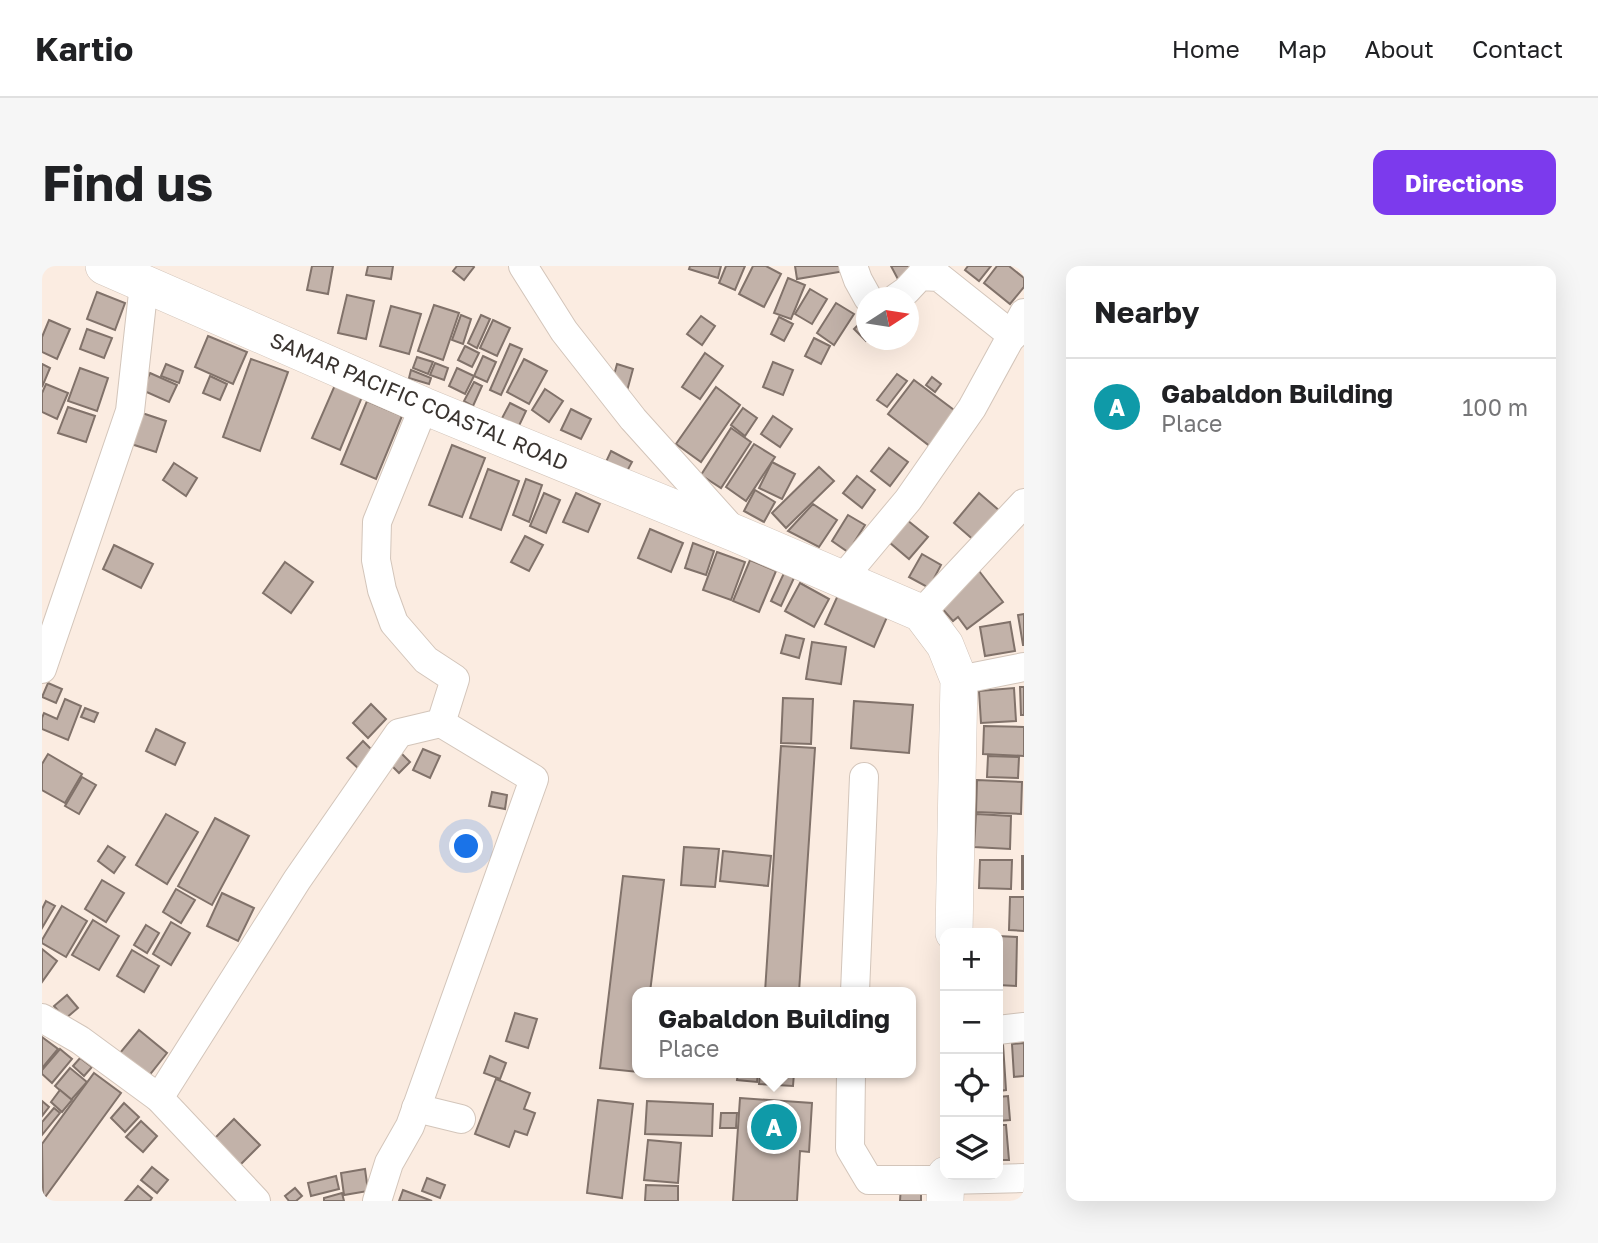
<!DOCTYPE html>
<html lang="en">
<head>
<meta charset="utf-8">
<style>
	body { margin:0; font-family:"Golos Text",sans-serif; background:#f6f6f6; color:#202124 }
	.controls { position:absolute; right:21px; bottom:21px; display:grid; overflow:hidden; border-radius:14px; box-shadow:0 7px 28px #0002 }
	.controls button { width:63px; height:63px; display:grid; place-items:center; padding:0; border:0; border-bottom:2px solid #e0e0e0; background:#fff; color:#202124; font:35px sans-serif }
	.compass { position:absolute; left:814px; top:21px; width:63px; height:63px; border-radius:50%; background:#fff; box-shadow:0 7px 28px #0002; rotate:78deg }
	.you { position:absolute; left:425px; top:581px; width:24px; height:24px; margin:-18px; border:5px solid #fff; border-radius:50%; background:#1a73e8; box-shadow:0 0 0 10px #1a73e833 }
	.badge { display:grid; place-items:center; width:46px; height:46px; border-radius:50%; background:#7c3aed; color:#fff; font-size:23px; font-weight:700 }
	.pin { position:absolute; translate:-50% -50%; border:4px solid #fff; box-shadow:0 2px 7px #0006 }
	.popup { position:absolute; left:590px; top:721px; width:284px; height:91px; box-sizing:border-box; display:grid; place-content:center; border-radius:14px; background:#fff; filter:drop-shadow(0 2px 5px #0005); font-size:23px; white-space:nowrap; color:#757577 }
	.popup b { font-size:26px; color:#202124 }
	.popup::after { content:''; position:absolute; left:50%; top:100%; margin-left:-14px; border:14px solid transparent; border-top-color:#fff }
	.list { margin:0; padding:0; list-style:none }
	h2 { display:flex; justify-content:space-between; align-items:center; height:91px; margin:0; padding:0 28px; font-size:30px }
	h2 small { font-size:23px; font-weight:400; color:#757577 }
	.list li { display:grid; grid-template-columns:46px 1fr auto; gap:21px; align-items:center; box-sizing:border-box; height:98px; padding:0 28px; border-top:2px solid #e0e0e0 }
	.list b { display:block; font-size:26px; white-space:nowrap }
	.list p { margin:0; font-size:23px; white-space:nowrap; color:#757577 }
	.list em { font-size:23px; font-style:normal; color:#757577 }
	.icon { flex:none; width:38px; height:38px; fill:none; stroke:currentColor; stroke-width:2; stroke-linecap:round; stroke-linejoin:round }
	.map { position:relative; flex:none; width:982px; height:935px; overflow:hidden; border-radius:14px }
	header { display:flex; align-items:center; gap:42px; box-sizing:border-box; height:98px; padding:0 35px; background:#fff; border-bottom:2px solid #e0e0e0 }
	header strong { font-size:33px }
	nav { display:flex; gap:38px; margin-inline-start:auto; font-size:24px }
	.intro { display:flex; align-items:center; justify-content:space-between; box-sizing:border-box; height:168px; padding:0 42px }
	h1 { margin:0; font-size:49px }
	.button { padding:18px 32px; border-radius:14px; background:#7c3aed; color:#fff; font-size:24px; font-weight:700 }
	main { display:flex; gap:42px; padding:0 42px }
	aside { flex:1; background:#fff; border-radius:14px; box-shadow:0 7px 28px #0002 }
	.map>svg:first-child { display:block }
	.building { fill:#c2b2a9; stroke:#81726a; stroke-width:2 }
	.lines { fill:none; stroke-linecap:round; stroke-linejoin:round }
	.minor-casing { stroke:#d3c5ba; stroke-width:30 }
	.major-casing { stroke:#d3c5ba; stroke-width:38 }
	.minor { stroke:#fff; stroke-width:28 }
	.major { stroke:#fff; stroke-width:37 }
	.labels { text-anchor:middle; stroke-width:5; stroke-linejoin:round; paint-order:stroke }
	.street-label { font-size:21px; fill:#3a3430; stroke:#fff }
</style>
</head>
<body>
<header>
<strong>Kartio</strong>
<nav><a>Home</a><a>Map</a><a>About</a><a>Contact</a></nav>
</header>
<div class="intro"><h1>Find us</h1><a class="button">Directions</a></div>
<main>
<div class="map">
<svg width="982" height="935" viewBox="0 0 982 935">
	<rect width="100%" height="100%" fill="#fbece1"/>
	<g class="building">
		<polygon points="270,0 291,0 286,28 265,24"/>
		<polygon points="326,0 351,0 349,13 324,9"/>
		<polygon points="415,0 431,0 432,1 422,14 411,5"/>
		<polygon points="648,0 679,0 676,12 647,3"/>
		<polygon points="684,0 703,0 693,24 677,17"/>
		<polygon points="711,0 724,0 739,8 722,41 697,28"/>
		<polygon points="753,0 802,0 803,5 755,13"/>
		<polygon points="849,0 874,0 858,17"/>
		<polygon points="926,0 949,0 937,15 923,4"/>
		<polygon points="955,0 967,0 982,12 982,21 968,38 942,17"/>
		<polygon points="746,12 763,19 749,53 732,47"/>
		<polygon points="768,23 785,33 770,58 753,48"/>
		<polygon points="55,26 83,37 73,64 45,53"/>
		<polygon points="305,29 332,35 324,73 296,67"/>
		<polygon points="794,37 812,48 792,79 775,67"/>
		<polygon points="392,39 417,47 401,94 376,85"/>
		<polygon points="349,40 379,48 367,88 338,80"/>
		<polygon points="419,49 429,53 421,78 410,74"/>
		<polygon points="439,49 448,53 435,82 426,77"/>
		<polygon points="659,50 673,60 660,79 645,68"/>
		<polygon points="737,51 751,58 742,75 729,68"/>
		<polygon points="824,51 826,74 824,75 812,63"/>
		<polygon points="7,54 28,63 15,93 0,86 0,71"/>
		<polygon points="451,54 468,62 455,90 438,82"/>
		<polygon points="45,63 70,72 62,92 38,83"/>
		<polygon points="166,70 205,86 191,118 153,101"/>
		<polygon points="772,72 788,80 779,98 763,90"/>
		<polygon points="468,78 480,83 459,129 448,124"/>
		<polygon points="423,80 437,87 430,101 416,94"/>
		<polygon points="663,87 681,100 658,133 640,121"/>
		<polygon points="441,90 454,96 445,116 432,110"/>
		<polygon points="375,91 391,96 386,108 371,102"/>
		<polygon points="209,93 246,106 218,185 181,171"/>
		<polygon points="482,93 505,105 487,138 465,126"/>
		<polygon points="731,96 751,104 741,129 721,121"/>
		<polygon points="393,97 406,102 402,114 388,109"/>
		<polygon points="0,98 8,102 0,121"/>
		<polygon points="124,98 141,105 137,117 119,110"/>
		<polygon points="575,98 591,103 585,125 569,120"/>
		<polygon points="38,102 66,112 55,145 26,135"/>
		<polygon points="415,102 432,110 423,128 407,120"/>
		<polygon points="369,104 389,112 387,118 367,112"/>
		<polygon points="108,107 135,119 127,136 100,124"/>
		<polygon points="855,108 865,115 845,141 835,134"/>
		<polygon points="168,110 185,118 178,134 161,127"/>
		<polygon points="890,111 899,118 893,126 884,119"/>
		<polygon points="872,114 916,147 889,181 846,148"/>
		<polygon points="432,116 440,120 431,140 422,135"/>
		<polygon points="4,118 26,127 15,153 0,146 0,127"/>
		<polygon points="293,119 320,131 298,184 270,172"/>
		<polygon points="674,121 698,139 659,196 634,178"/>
		<polygon points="503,123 521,135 507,156 490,144"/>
		<polygon points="325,135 360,150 334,213 299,198"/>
		<polygon points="468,137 484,145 475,164 458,156"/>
		<polygon points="26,141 53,150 44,176 16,167"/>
		<polygon points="701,142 715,152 703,170 689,159"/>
		<polygon points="529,143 549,153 539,173 519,164"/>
		<polygon points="94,145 124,155 114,186 83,176"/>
		<polygon points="731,150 750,163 738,181 719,168"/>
		<polygon points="689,162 709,176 679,222 659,209"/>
		<polygon points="712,178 733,191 704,235 684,221"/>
		<polygon points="410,179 443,192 420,251 387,239"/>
		<polygon points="847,182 866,196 848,220 829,205"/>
		<polygon points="569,185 590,196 583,209 563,198"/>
		<polygon points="730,196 753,208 740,233 717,222"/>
		<polygon points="132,197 155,212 144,230 121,214"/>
		<polygon points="777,201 792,215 744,262 730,247"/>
		<polygon points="446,203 477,215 459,264 428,252"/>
		<polygon points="815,210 833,224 820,242 801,227"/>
		<polygon points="484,213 500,219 487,256 471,249"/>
		<polygon points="713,224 733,236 722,256 702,245"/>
		<polygon points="502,227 518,234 504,267 488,260"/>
		<polygon points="534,227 558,238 546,266 521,256"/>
		<polygon points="937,227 959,246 934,276 912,257"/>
		<polygon points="771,238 795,254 777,281 746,265"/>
		<polygon points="806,249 823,259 806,286 790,275"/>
		<polygon points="865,254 886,271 867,293 847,276"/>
		<polygon points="608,263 641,277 629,306 596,292"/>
		<polygon points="483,270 501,279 487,305 469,296"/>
		<polygon points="651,277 672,285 664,309 643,302"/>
		<polygon points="72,279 111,298 99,322 61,303"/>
		<polygon points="675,286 703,296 689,334 661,324"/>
		<polygon points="880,288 899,299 887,322 867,311"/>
		<polygon points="708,294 734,305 717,346 691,335"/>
		<polygon points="243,296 271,316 249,347 221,327"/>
		<polygon points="934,301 961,336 925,363 916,351 911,355 897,339"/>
		<polygon points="742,307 752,312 739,340 729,335"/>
		<polygon points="758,317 787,333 772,361 743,345"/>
		<polygon points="796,329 845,351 832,381 783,358"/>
		<polygon points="982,348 982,379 981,379 976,349"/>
		<polygon points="968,356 973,385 943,390 938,361"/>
		<polygon points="744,369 762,373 757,392 739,387"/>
		<polygon points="770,376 804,381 799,418 764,413"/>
		<polygon points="6,417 20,423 14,437 0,431"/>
		<polygon points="978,421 982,421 982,449 979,449"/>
		<polygon points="972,422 974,455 939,457 937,425"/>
		<polygon points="741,432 771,433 769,478 739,477"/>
		<polygon points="23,433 39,440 26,474 0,463 0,452 2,447 15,453"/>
		<polygon points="812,435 871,439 867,487 809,482"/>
		<polygon points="329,438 344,453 326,472 311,457"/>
		<polygon points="43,442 56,447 52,456 39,451"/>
		<polygon points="942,460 982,461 982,490 941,488"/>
		<polygon points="114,463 143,477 133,499 104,485"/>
		<polygon points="321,475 333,487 317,503 305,492"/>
		<polygon points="739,480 773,482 757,726 723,726"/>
		<polygon points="381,483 398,490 388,512 371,504"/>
		<polygon points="358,486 368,496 357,507 347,497"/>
		<polygon points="6,488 40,508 23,537 0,524 0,498"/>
		<polygon points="946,490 977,491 976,512 945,511"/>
		<polygon points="40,511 54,519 37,548 23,540"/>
		<polygon points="935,514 980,516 979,548 934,546"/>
		<polygon points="450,526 465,529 463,543 447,540"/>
		<polygon points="124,548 156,566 125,618 94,599"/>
		<polygon points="934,548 969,550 968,583 932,581"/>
		<polygon points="173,552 207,570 170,639 136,620"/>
		<polygon points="66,580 83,591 72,607 56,595"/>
		<polygon points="642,581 677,583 673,621 639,619"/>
		<polygon points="681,585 729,590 726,620 678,615"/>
		<rect x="980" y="590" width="2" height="33"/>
		<polygon points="938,594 970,594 969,623 937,622"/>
		<polygon points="581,610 622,614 608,726 596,726 596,806 558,802"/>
		<polygon points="60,614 82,627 64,656 43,643"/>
		<polygon points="134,623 153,634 139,657 121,646"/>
		<polygon points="180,627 212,642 196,675 165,660"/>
		<polygon points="968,631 982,631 982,665 967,664"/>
		<polygon points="4,635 13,640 0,662 0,643"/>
		<polygon points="20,640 45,655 24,691 0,677 0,674"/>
		<polygon points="51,654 77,670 57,704 30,689"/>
		<polygon points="129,656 148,667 129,699 111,688"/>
		<polygon points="104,659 117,667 105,687 92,679"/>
		<polygon points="956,670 975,671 974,720 956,719"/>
		<polygon points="0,683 15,695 0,716"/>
		<polygon points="90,684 117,700 102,726 75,710"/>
		<polygon points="25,729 36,742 23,753 12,740"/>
		<polygon points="473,747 495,753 486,782 464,775"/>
		<polygon points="97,764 125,787 102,816 73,793"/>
		<polygon points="0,771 16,783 0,802"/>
		<polygon points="982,777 982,810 972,811 970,778"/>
		<polygon points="961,778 964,824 956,825 956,779"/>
		<polygon points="18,783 30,793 10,817 0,808 0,804"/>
		<polygon points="448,790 464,797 458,813 442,807"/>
		<polygon points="38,792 50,801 42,810 31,800"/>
		<polygon points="28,802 45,816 29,834 13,820"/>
		<polygon points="52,807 79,827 1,934 0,878"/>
		<polygon points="696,807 716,807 715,816 695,814"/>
		<polygon points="718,807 752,807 751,820 717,818"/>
		<polygon points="454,813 488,827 482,843 493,847 485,869 473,865 467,881 433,868"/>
		<polygon points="18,824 30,834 20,846 9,836"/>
		<polygon points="966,830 968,854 956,855 956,831"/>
		<polygon points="698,832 770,837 767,886 758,885 755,935 691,935"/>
		<polygon points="556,834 591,838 580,932 545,927"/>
		<polygon points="0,835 7,841 0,850"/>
		<polygon points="605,835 671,838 670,870 603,868"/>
		<polygon points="82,837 97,851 83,866 69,852"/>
		<polygon points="12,842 18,847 0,869 0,856"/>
		<polygon points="679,847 695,847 694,862 678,862"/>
		<polygon points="192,853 218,879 193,904 168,877"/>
		<polygon points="99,855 115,870 101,886 84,871"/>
		<polygon points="956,859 964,859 967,894 956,894"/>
		<polygon points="606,874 639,877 636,917 602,914"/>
		<polygon points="110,901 126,914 115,927 99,914"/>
		<polygon points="323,903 326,925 302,929 299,907"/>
		<polygon points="294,910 297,923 269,930 266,917"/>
		<polygon points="385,912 403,919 398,932 380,925"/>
		<polygon points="604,919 636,920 636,935 603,935"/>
		<polygon points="859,919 879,920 879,935 858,935"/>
		<polygon points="96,920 110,932 108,935 83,935"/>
		<polygon points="253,922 260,930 254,935 247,935 243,930"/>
		<polygon points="361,924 390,935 357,935"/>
		<polygon points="300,927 302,935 282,935 282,932"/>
	</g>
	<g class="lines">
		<g class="minor-casing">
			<g id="minor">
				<polyline points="481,0 522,65 591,153 690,263"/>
				<polyline points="811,0 816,14 826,32"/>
				<polyline points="854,32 864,25 878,10 897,11 971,70"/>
				<polyline points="800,313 866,234 930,142 982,47"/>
				<polyline points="879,347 982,237"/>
				<polyline points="0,403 88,145 102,18"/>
				<polyline points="917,414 982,401"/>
				<polyline points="813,726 822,511"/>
				<polyline points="0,752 38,774 117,832 214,935"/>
				<polyline points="956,764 982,761"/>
				<polyline points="809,807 808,882 827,914 904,914 982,912"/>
				<polyline points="117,832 255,614 357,467 399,457 413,413 384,394 352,357 340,324 334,294 335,256 382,140"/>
				<polyline points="374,842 419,853"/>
				<polyline points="335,935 347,897 368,860 492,513 399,457"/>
			</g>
		</g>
		<g class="major-casing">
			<g id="major">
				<polyline points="62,0 382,140 695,268 879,347 903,379 917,414 912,667"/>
				<polyline points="903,935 904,909"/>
			</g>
		</g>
		<use href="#minor" class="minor"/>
		<use href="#major" class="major"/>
	</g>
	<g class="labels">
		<g class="street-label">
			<text transform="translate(377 136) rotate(23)" y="7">SAMAR PACIFIC COASTAL ROAD</text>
		</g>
	</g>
</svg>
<div class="controls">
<button>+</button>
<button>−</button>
<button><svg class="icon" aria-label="locate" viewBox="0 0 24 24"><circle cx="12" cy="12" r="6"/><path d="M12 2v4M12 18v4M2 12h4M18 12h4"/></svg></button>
<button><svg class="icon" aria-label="layers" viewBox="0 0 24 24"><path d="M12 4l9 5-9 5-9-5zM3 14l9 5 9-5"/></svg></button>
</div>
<svg class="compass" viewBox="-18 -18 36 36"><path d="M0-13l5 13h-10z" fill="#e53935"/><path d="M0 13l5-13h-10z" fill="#757577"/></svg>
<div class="you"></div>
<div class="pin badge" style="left:732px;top:861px;background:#0f9aa8">A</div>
<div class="popup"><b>Gabaldon Building</b>Place</div>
</div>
<aside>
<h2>Nearby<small></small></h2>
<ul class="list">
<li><span class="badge" style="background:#0f9aa8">A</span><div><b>Gabaldon Building</b><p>Place</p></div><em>100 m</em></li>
</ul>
</aside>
</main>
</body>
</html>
